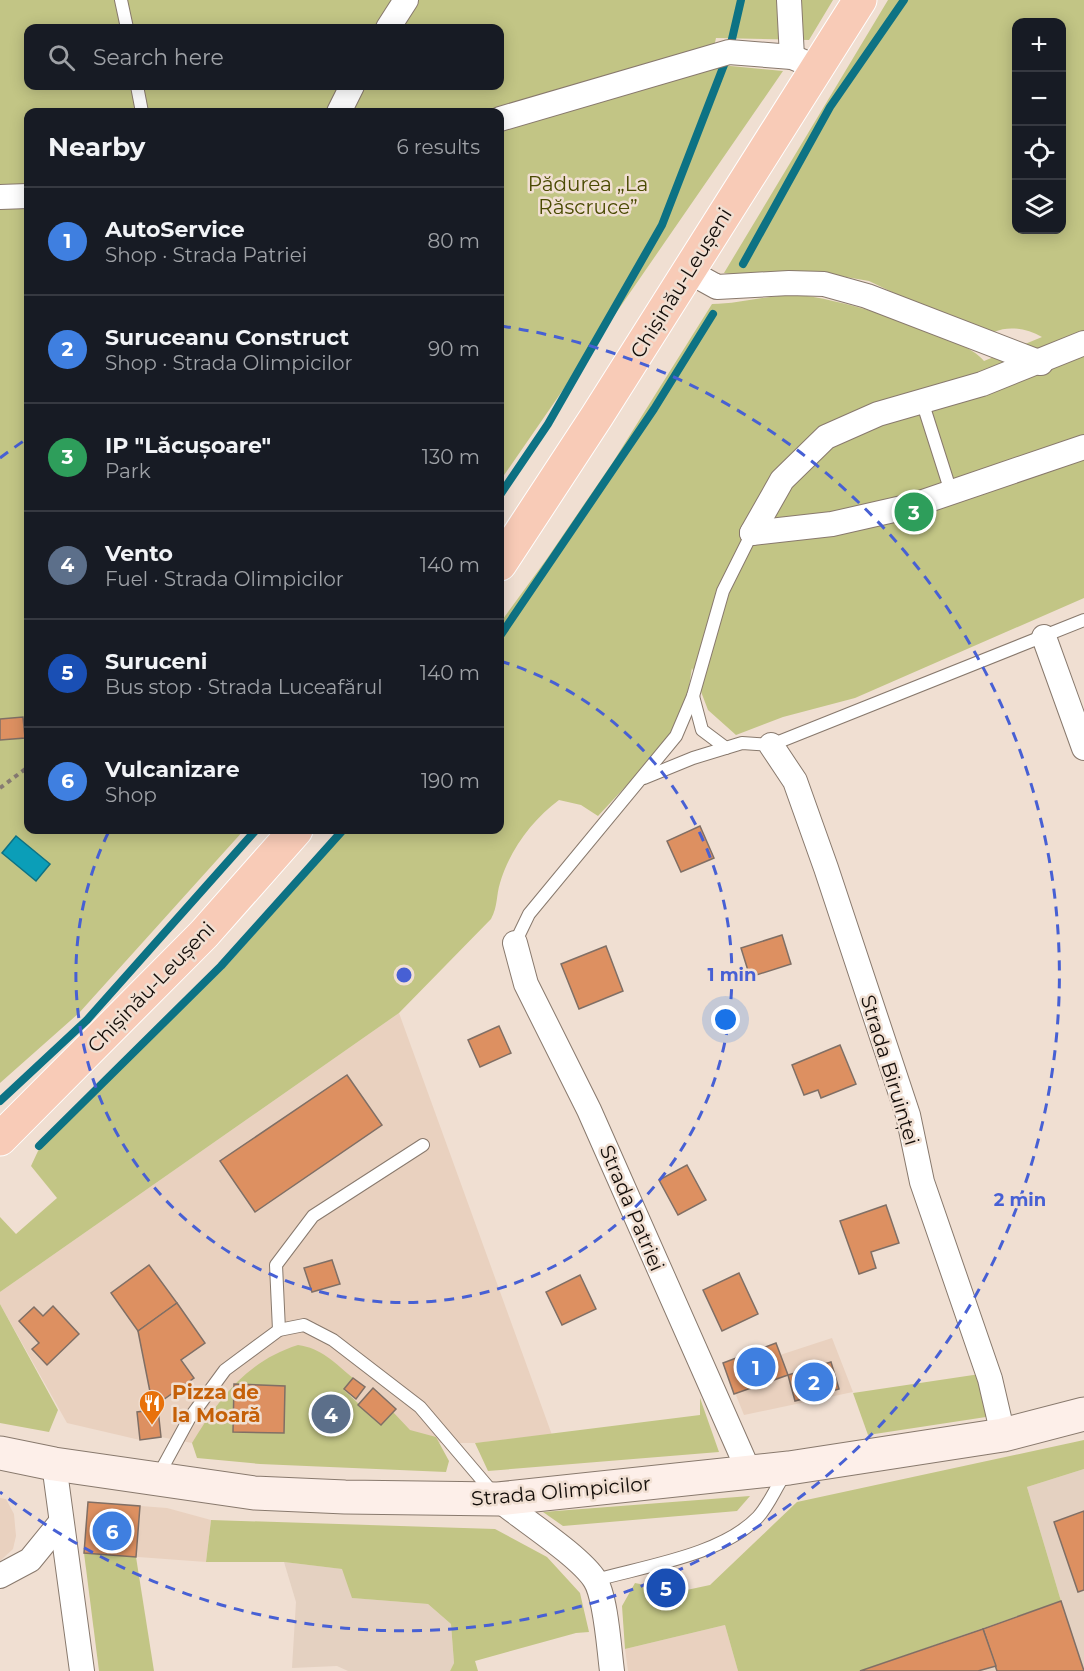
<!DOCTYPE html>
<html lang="en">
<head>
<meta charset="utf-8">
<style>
	body { margin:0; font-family:Montserrat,sans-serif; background:#242831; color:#f1f3f6 }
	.controls { position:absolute; right:18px; top:18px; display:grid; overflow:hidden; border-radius:12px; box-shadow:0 3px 15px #0003 }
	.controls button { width:54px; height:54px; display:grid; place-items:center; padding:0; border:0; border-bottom:2px solid #363941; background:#171b24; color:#f1f3f6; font:30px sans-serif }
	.you { position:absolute; left:726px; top:1020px; width:21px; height:21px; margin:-15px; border:4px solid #fff; border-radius:50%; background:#1a73e8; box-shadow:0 0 0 9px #1a73e833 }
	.badge { display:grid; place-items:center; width:39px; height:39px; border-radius:50%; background:#8c9099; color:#fff; font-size:20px; font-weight:700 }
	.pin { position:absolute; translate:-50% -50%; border:3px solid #fff; box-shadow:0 2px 6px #0006 }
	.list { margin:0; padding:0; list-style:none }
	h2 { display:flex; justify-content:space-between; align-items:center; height:78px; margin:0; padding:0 24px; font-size:26px }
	h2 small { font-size:20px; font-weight:400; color:#9ea1a6 }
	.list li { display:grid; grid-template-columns:39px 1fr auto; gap:18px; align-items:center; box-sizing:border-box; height:108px; padding:0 24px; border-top:2px solid #363941 }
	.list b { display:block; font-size:22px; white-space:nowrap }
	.list p { margin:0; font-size:20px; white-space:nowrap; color:#9ea1a6 }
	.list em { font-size:20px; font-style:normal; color:#9ea1a6 }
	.icon { flex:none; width:33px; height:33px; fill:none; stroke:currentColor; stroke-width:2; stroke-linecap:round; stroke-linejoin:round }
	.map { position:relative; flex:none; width:1084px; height:1671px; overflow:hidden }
	.search { position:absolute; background:#171b24; box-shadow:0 3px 15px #0003; left:24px; top:24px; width:480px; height:66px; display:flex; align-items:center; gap:15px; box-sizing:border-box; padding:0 21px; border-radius:12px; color:#9ea1a6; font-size:22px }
	.panel { position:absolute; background:#171b24; box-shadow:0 3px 15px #0003; left:24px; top:108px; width:480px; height:726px; border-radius:12px }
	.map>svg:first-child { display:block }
	.built { fill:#e9d1bf }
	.industrial { fill:#e4d1c1 }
	.green { fill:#c2c585; fill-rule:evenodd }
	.water { fill:#0b9eb8; stroke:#0d7284; stroke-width:1.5 }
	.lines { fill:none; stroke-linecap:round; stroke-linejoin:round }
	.stream { stroke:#0d7284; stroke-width:8 }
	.building { fill:#dd9061; stroke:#806f65; stroke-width:1.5 }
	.lane-casing { stroke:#88796d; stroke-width:14 }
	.street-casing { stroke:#88796d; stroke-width:26 }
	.secondary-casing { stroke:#88796d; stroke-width:35 }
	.highway-casing { stroke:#fff; stroke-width:35 }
	.path { stroke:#877b73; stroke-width:4; stroke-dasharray:4.5 4.5; stroke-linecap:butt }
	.lane { stroke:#fff; stroke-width:12 }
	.street { stroke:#fff; stroke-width:24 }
	.secondary { stroke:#fdefe9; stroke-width:33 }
	.highway { stroke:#f8cbb7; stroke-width:33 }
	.ring { fill:none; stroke:#4760d4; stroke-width:3; stroke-dasharray:10 8 }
	.labels { text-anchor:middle; stroke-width:5; stroke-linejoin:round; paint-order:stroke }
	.park-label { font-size:20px; fill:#4a4a02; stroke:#f0dfd2 }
	.street-label { font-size:20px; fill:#130d09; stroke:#f0dfd2 }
	.food-label { font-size:20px; font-weight:bold; fill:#c56008; stroke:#f0dfd2; text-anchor:start }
	.centre { fill:#4760d4; stroke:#f0dfd2; stroke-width:3 }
	.ring-label { font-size:18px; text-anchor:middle; font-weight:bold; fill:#4760d4; stroke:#f0dfd2; stroke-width:5; stroke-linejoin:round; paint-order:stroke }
</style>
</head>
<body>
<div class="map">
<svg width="1084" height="1671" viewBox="0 0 1084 1671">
	<rect width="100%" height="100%" fill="#f0dfd2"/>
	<g class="built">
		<polygon points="399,1013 552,1435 475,1443 192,1443 161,1437 140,1440 67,1423 0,1304 0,1292"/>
		<polygon points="832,1338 853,1392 744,1415 723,1363 776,1343 780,1355"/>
		<polygon points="0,1498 6,1499 14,1514 16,1536 13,1549 0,1561"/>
		<polygon points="88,1502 167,1508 211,1520 206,1562 84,1553"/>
		<polygon points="725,1625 738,1671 628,1671 625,1649"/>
	</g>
	<g class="industrial">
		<polygon points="1084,1469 1084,1671 861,1671 1061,1601 1027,1487"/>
		<polygon points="284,1562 343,1569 353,1598 428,1604 451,1624 454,1663 450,1671 348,1671 337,1666 292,1668 296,1602"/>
	</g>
	<g class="green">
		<path d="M0 0H833L809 40 716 38 710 64 783 71 500 481V112H28V830H244L79 1013 0 1083ZM28 28H500V86H28Z"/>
		<path d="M888 0H1084V598L855 698 783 717 736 735 708 710 692 668 687 699 667 742 598 816 581 805 559 800C533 819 509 851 500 883 496 896 498 906 491 919L399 1013 0 1292V1217L16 1234 57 1198 31 1166 38 1151 229 963 347 830H500V623L546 560 613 462 712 304C740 304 767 295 795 295 829 295 965 335 984 361L1042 337C1027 329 1010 325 994 332L919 305 869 281 817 272 778 271 762 278 724 273ZM1016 22H1062V230H1016Z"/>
		<polygon points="0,1304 58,1410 49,1432 0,1423"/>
		<path d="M298 1345C321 1348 335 1363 353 1378L344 1390 381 1425 393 1412 410 1430 436 1437 449 1461 446 1472 260 1464 197 1458 192 1443C219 1398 247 1361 298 1345Z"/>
		<polygon points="980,1374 989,1405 986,1417 868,1435 853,1393"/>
		<polygon points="700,1398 719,1452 488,1471 475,1443 700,1415"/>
		<polygon points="1084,1440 1084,1469 1027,1487 1061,1601 860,1671 738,1671 725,1625 625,1649 622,1606 635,1583 645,1585 654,1597 710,1585 797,1502"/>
		<polygon points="750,1496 737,1511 563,1526 543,1512"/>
		<polygon points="211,1520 495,1529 547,1557 580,1593 589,1632 576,1633 475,1661 478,1671 450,1671 454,1663 451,1624 428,1604 352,1598 342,1569 284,1562 206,1562"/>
		<polygon points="84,1553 136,1557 154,1671 99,1671"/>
	</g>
	<polygon class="water" points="16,836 50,864 36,881 2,853"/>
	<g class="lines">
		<g class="stream">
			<polyline points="743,264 830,107 904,0"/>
			<polyline points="500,495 548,424 662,225 729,52 741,0"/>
			<polyline points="500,636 654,409 713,314"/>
			<polyline points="0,1101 87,1020 256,830"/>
			<polyline points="39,1146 221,966 343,830"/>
		</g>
	</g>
	<g class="building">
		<polygon points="23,717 25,738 0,740 0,719"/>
		<polygon points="700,826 714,858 681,872 667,841"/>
		<polygon points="782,935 791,964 750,977 741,948"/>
		<polygon points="606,946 623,991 579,1009 561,964"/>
		<polygon points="499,1026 511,1053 480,1067 468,1040"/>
		<polygon points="840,1045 856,1084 821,1098 818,1090 804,1095 792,1065"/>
		<polygon points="347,1075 382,1125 255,1212 220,1161"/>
		<polygon points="687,1165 706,1200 678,1215 659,1180"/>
		<polygon points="886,1205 899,1243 871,1252 876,1268 859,1274 840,1221"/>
		<polygon points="332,1260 340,1284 312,1292 304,1268"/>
		<polygon points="149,1265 177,1303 138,1331 111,1293"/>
		<polygon points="739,1273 758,1314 722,1331 703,1290"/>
		<polygon points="580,1275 596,1309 562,1325 546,1292"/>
		<polygon points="177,1303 205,1343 181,1360 194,1378 153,1407 138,1331"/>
		<polygon points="53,1306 79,1334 47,1365 32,1349 39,1343 19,1321 34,1307 43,1316"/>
		<polygon points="776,1343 788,1375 734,1394 723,1363"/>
		<polygon points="831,1362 839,1389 795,1401 788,1375"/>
		<polygon points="353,1378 365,1387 356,1399 344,1389"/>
		<polygon points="234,1384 285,1386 284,1433 233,1432"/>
		<polygon points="373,1388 396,1409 381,1425 358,1405"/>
		<polygon points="158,1409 161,1437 140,1440 137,1412"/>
		<polygon points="88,1502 140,1506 136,1557 84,1553"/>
		<polygon points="1084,1511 1084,1590 1078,1592 1054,1522"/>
		<polygon points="1061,1601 1084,1671 997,1671 983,1629"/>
		<polygon points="983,1629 996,1666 978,1671 860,1671"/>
	</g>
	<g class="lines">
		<g class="lane-casing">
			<g id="lane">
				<polyline points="121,0 127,28"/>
				<polyline points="137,86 142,112"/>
				<polyline points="922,401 951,492"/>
				<polyline points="693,696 702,730 726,748"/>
				<polyline points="644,778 693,758 742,743 771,745 1084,620"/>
				<polyline points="515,943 529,914 676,736 693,696 723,591 752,533"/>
				<polyline points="279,1330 276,1265 313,1216 423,1145"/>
				<polyline points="158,1476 189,1419 225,1370 279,1330 304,1325 333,1340 420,1407 494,1494"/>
				<path d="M596 1580C645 1566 722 1555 758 1517 769 1505 776 1487 785 1474"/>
			</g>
		</g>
		<g class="street-casing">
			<g id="street">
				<polyline points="789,0 792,57"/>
				<polyline points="388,28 406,0"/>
				<polyline points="339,112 352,86"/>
				<polyline points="500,119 729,52 792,57 818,68"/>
				<polyline points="0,197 28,196"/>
				<polyline points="688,271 717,287 789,283 824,284 867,296 1041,363"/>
				<polyline points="752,533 782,480 826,437 878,414 982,384 1084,343"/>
				<polyline points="752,533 832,524 911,506 1084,447"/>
				<polyline points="1044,637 1084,748"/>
				<polyline points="771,745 795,781 826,868 908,1115 922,1182 990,1379 1003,1435"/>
				<polyline points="515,943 526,984 589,1110 750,1474"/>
				<polyline points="54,1464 82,1671"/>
				<path d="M498 1499C522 1519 580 1556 595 1580 606 1597 609 1649 612 1671"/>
				<polyline points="0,1576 30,1560 61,1522"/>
			</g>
		</g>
		<g class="secondary-casing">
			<polyline id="secondary" points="0,1453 54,1464 254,1493 345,1497 498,1499 789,1468 1003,1435 1084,1414"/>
		</g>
		<g class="highway-casing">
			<g id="highway">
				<polyline points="500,564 597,416 860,0"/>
				<polyline points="0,1139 204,934 296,830"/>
			</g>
		</g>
		<polyline class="path" points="0,788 28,767"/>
		<use href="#lane" class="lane"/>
		<use href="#street" class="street"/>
		<use href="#secondary" class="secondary"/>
		<use href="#highway" class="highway"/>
	</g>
	<g class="ring">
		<path d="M500 661A328 328 0 1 1 109 831"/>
		<path d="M0 458A656 656 0 0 1 28 438M501 326A656 656 0 1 1 0 1492"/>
	</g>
	<defs>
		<g id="restaurant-pin" transform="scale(1.35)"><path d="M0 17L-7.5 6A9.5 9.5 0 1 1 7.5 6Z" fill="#e8710a" stroke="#f0dfd2"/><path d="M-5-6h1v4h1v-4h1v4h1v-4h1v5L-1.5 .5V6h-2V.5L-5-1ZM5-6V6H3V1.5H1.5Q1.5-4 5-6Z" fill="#fff"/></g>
	</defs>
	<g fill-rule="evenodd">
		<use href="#restaurant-pin" x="152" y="1403"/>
	</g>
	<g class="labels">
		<g class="park-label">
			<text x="588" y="191">Pădurea „La<tspan x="588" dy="23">Răscruce”</tspan></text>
		</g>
		<g class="street-label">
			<text transform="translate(681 283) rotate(-58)" y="7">Chișinău-Leușeni</text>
			<text transform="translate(151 987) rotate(-46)" y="7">Chișinău-Leușeni</text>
			<text transform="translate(890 1070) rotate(73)" y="7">Strada Biruinței</text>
			<text transform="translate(632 1208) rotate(67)" y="7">Strada Patriei</text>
			<text transform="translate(561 1491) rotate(-5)" y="7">Strada Olimpicilor</text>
		</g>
		<g class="food-label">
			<text x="172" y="1399">Pizza de<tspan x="172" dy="23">la Moară</tspan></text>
		</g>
	</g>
	<circle cx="404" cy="975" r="9" class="centre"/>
	<g class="ring-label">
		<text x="732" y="981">1 min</text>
		<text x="1020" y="1206">2 min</text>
	</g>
</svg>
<div class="controls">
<button>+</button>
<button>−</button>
<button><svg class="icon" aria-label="locate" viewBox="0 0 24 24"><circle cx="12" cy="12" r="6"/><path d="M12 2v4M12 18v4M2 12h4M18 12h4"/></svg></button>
<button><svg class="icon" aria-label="layers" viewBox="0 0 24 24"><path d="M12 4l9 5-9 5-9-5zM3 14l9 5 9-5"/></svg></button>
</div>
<div class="you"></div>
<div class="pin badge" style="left:756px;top:1367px;background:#3f7fe0">1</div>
<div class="pin badge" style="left:814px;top:1382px;background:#3f7fe0">2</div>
<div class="pin badge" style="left:914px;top:512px;background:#2e9e5b">3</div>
<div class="pin badge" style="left:331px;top:1414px;background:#5c6f8a">4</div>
<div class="pin badge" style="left:666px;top:1588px;background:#1a4fb4">5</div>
<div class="pin badge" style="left:112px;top:1531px;background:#3f7fe0">6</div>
<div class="search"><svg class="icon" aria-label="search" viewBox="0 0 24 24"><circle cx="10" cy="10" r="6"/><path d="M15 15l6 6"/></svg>Search here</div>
<section class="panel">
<h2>Nearby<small>6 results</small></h2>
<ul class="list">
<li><span class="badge" style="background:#3f7fe0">1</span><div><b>AutoService</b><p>Shop · Strada Patriei</p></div><em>80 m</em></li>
<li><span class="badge" style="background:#3f7fe0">2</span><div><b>Suruceanu Construct</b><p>Shop · Strada Olimpicilor</p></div><em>90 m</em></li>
<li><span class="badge" style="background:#2e9e5b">3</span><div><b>IP &quot;Lăcușoare&quot;</b><p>Park</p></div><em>130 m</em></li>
<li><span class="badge" style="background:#5c6f8a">4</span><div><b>Vento</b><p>Fuel · Strada Olimpicilor</p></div><em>140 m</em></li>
<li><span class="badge" style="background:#1a4fb4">5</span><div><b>Suruceni</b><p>Bus stop · Strada Luceafărul</p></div><em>140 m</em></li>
<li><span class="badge" style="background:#3f7fe0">6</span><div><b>Vulcanizare</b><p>Shop</p></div><em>190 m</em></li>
</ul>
</section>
</div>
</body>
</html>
